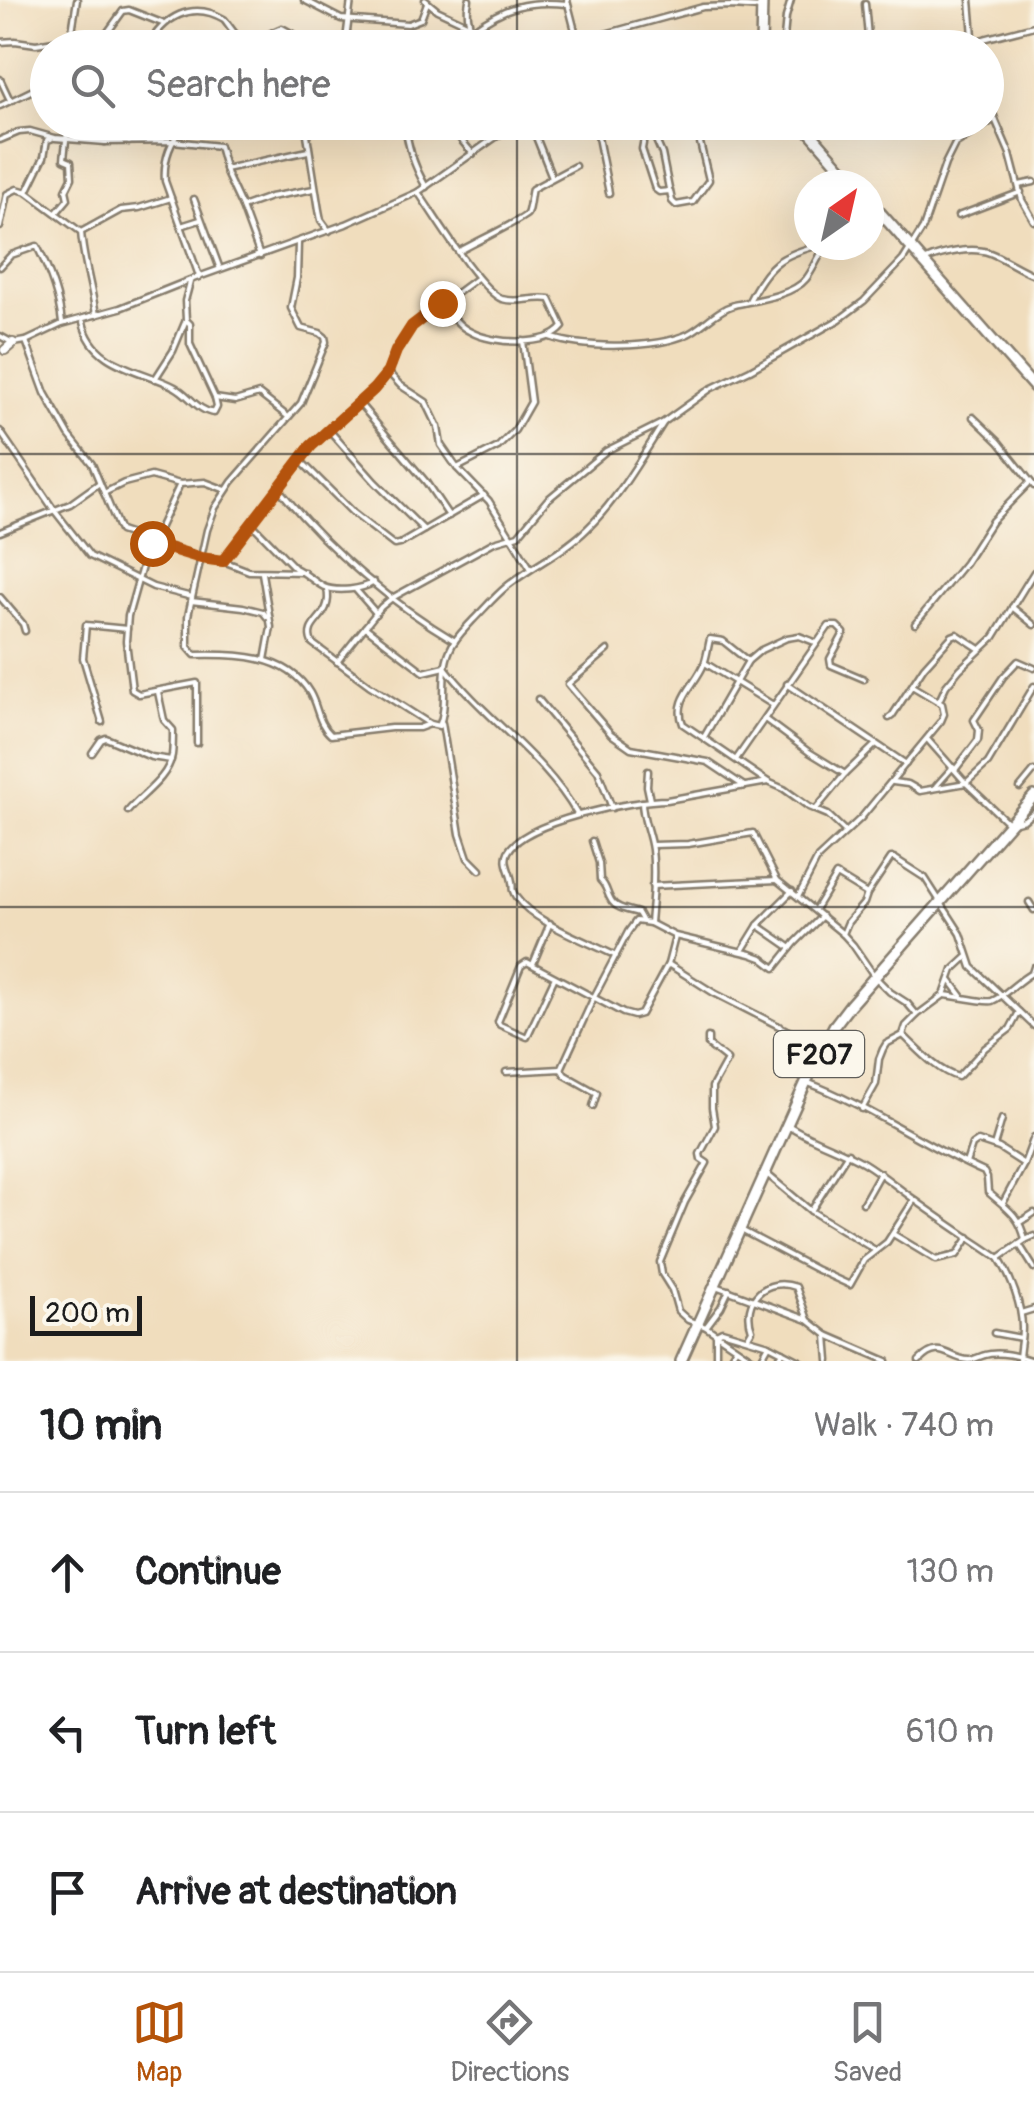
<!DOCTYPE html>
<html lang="en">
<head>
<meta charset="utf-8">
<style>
	body { margin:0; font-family:Pangolin,sans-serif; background:#f2f2f2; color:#202124 }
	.compass { position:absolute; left:794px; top:170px; width:90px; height:90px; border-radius:50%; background:#fff; box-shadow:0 10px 40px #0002; rotate:34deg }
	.scale { position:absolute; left:30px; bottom:25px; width:112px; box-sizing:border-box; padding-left:10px; border:5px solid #1c1c1c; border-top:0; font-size:28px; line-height:35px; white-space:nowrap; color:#1c1c1c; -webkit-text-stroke:8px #fbf7ec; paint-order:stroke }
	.stop { position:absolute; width:30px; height:30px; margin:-22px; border:8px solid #b45309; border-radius:50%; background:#fff }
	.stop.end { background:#b45309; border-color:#fff; box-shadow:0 2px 10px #0008 }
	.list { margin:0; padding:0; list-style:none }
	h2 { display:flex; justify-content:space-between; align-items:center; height:130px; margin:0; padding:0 40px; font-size:42px }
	h2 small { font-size:32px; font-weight:400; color:#757577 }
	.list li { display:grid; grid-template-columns:65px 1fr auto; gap:30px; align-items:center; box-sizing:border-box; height:160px; padding:0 40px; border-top:2px solid #e0e0e0 }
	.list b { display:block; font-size:38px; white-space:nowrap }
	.list em { font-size:32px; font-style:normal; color:#757577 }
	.icon { flex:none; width:55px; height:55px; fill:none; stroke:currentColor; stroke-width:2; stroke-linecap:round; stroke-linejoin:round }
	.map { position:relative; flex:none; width:1034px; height:1361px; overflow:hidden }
	.search { position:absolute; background:#fff; box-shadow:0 10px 40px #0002; left:30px; right:30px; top:30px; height:110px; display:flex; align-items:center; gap:25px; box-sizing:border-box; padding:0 35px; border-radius:55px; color:#757577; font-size:38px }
	.sheet { height:610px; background:#fff }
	nav { display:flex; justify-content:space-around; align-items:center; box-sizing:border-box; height:140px; border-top:2px solid #e0e0e0; background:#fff; font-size:28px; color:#757577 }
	nav a { display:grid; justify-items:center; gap:5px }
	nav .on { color:#b45309 }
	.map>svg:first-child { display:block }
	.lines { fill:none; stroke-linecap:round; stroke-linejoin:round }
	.street-casing { stroke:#867c6c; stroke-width:9 }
	.secondary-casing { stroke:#867c6c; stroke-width:12 }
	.primary-casing { stroke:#867c6c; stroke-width:14 }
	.street { stroke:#fff; stroke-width:4 }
	.secondary { stroke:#fff; stroke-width:8 }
	.primary { stroke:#fff; stroke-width:9 }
	.route { stroke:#b45309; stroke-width:12 }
	.grid { fill:none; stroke:#1c1c1c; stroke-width:2.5; stroke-opacity:0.55 }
	.labels { text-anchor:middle; stroke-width:9; stroke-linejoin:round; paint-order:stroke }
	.shield { fill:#fbf7ec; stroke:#5f5e5a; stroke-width:2.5 }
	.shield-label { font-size:28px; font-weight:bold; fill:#1c1c1c }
</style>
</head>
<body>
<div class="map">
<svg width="1034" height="1361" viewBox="0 0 1034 1361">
	<rect width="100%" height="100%" fill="#fbf7ec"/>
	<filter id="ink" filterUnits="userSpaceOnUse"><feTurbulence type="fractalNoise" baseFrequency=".01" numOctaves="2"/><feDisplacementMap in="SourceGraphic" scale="20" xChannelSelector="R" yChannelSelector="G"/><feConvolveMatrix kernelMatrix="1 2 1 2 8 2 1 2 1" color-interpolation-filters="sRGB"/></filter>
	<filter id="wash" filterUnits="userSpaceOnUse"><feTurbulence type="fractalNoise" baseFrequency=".0048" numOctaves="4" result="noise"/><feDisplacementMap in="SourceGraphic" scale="40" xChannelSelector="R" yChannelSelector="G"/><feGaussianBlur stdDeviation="2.25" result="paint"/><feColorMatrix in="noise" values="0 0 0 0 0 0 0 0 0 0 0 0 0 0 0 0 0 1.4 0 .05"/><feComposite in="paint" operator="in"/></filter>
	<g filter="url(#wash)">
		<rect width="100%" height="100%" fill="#f0ddbd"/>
	</g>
	<g filter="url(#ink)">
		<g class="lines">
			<g class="street-casing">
				<g id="street">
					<polyline points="304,0 341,19 408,24 421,19 427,3"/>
					<polyline points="425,0 437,10 467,24"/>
					<path d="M469 0C464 22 475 29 473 48"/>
					<polyline points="567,0 575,31 573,48"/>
					<polyline points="970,0 974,48"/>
					<polyline points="865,4 869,48"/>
					<path d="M472 30C504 7 526 0 567 4"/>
					<polyline points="0,42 15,41 36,44 71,38"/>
					<polyline points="71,45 84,48"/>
					<polyline points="71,48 71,38 77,0"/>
					<polyline points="92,48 102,40 123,11 129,10 162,23"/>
					<path d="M147 48C163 17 192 0 224 19 230 26 237 40 246 42 260 44 270 31 282 28L318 48"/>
					<polyline points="345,48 351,0"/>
					<polyline points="554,48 703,7 732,6 761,8"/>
					<polyline points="783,48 786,17 791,0"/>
					<polyline points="923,48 972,42 1034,26"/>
					<polyline points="0,79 10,100"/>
					<polyline points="986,91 995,119 1010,154 1022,200 1034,221"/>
					<polyline points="0,106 37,88 48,85"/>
					<path d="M185 122C171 142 163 158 165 181L199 276"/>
					<polyline points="268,122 298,122"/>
					<polyline points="305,122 319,210 321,220 329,231"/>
					<path d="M405 122C407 147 414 166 426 187"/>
					<polyline points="446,122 473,154"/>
					<polyline points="530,122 552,177"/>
					<polyline points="595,122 609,193"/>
					<polyline points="647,122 642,149 655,189 659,192 670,191 672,201 676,205 693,202 709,180 695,122"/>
					<polyline points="648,122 662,154 669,189"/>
					<polyline points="596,126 621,126 642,122"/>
					<polyline points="462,137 463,122"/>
					<polyline points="0,140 19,132 30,131 55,138 105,142 173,141 219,146 227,175 242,207 260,256"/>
					<polyline points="105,142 113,122"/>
					<polyline points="129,142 134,122"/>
					<polyline points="225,169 308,151"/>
					<polyline points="1019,185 1034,182"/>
					<polyline points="27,192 44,157 47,140 51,139"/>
					<path d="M418 192C434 215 480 291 502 299 518 304 534 296 550 299L563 327C547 347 493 344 471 332 458 326 451 315 443 303"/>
					<polyline points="194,199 220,269"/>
					<polyline points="242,207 270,197 314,189"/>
					<polyline points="57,212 68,199 66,190 72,178 71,162 64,159 68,122"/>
					<polyline points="958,216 1021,192"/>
					<polyline points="181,226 200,220"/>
					<path d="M0 227 7 194 17 189 27 192 81 232C83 260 92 287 96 315"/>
					<polyline points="81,232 121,210 139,208 171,198"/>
					<path d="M298 243 297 278 291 308 301 328 320 333 325 337 326 342 301 403 232 482 215 508 207 530 188 616V647L195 655C235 654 287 654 310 693 318 707 318 724 331 735L391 728H419L430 724 439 726C449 704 439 675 450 650 454 639 465 629 473 620 484 609 494 597 506 587 532 566 564 552 587 529 618 499 641 458 664 422"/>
					<path d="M460 251C470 245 524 219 527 214 530 207 530 196 532 189L575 166"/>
					<path d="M926 260C942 253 972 246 990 253 1005 259 1019 269 1034 275"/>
					<path d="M0 267 11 255 37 246C49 270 59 296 62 323"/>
					<path d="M749 301C768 264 780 255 820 245"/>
					<path d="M83 322C93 367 141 369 175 387 190 395 197 411 214 413L217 407 215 398 190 344V324L186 320"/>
					<polyline points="0,336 13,343 26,341 62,324 120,308 190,280 346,224 418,192 517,122"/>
					<path d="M550 337C583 349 655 349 688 334 704 326 716 310 734 305 755 300 792 296 806 279 814 269 819 255 826 245"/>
					<polyline points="26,341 45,393 69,435 92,464 120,531 201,558 223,561 249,571 304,572"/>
					<polyline points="388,372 400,385 426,402 438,427 441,445 457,468 489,501 531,569"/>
					<polyline points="155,379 173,351 186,320 185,301 190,282"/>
					<polyline points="215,398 235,401 259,394 287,416"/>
					<polyline points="359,403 426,482 449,516"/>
					<polyline points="973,417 999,442 1034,486"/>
					<polyline points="329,430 375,482 424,530"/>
					<polyline points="0,431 54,510 90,556 153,587 192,597"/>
					<polyline points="300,460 353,513 394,545 400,544 484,495"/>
					<polyline points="457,468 498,447 515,430 531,402 523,341"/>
					<path d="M278 488C327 548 388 601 455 641"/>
					<polyline points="104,493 124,483 151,476 180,484"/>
					<path d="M252 524 295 568C306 573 314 582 324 587 337 592 362 590 374 582"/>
					<polyline points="0,532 70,504 98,484"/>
					<polyline points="223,561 311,446 374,389 388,372 396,351 412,326 477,278"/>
					<polyline points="262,573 271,627 265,660"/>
					<path d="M327 589C334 619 302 621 312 643L369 685 430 724"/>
					<polyline points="356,590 376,613"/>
					<polyline points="0,597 23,624 25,631"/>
					<polyline points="191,601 243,607 263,612 267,617"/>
					<polyline points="1012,607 1034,625"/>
					<polyline points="915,624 965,563 992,521 1030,482"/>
					<path d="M365 627 424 672 445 667C485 719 544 756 577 814"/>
					<polyline points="608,650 568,684 611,734 631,748 708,762 744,786"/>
					<path d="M748 661 723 641 710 639C708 647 707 656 704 664 696 685 673 699 683 724L768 782 784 789 809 807 828 815 846 832"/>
					<polyline points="337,662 381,607 392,598 494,542 518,535 547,500 606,451 664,422 710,389 750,370 840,319 864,301 903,260 923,228 945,164 955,144 995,119"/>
					<polyline points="705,663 773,705"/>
					<polyline points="787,684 906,764"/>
					<polyline points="538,699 598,771 612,808"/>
					<polyline points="939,701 946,686 960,669 994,637 1034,572"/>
					<polyline points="889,718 892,716 924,667 952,636 957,634 980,649"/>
					<polyline points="766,720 809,752 845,774"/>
					<polyline points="102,722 83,658 86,625 127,629"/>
					<polyline points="442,723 460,834 468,858 480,870"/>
					<polyline points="704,737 748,661 761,650 787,638 799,636 817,643"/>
					<polyline points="928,740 966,783 1009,824 1024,820 1034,812"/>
					<polyline points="197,743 197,683 139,694 132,690 126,641 128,616 143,563 180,484 205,482 226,490"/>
					<polyline points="92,753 101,740 106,738 151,757 171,760"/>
					<polyline points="737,758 829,626 837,626 844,633 830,659 831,665 864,679"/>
					<polyline points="955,770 978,740 979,730 974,720 1003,677 1018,661 1034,668"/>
					<polyline points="648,771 647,786 650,800"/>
					<polyline points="893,782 908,784 920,791 966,783 988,763 1034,686"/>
					<polyline points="936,786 953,767"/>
					<polyline points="1020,788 1034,771"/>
					<path d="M642 802C642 819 650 833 652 850 655 874 652 898 650 923"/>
					<polyline points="816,809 845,774 874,746"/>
					<path d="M128 811C142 794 168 779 172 755 173 747 173 738 173 730L164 720 158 692"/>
					<path d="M592 841 599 863 600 880C607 886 606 892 611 900 616 909 629 910 638 913L642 920"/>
					<polyline points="652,845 688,844 753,833 777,880 843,934 853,945 875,977 890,992 907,1003 917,1015"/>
					<polyline points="652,886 777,880"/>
					<polyline points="799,895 818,858 861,818 941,721 944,714 942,704 912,686"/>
					<polyline points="1029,902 1034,910"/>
					<polyline points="816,908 836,875 867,894"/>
					<polyline points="758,925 791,948"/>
					<polyline points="843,934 848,922 864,903 867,894 891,858 894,858 925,878 961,934 972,967 1034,1026"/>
					<polyline points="742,951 758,925 792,891"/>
					<path d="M616 956C587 941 534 923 516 897 510 887 514 892 512 882 511 872 503 863 508 852 524 821 634 800 667 800L768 782"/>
					<polyline points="533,964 550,923"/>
					<polyline points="668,964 714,993 822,1048"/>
					<polyline points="555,977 527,1037 500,1025 498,1022 521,966 527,962 623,1013 634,1016 641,1014 668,964 675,937"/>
					<polyline points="950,980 962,996"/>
					<path d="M944 995C955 996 986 1003 992 1001 1004 997 1018 980 1032 973L1034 967"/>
					<path d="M903 1035C919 1050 937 1071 958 1077L985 1048 1010 1029 1019 1012"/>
					<polyline points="708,1037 708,1045 727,1060 712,1087 712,1108 715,1126 700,1154 701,1159 707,1163 685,1202 660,1262 662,1274 672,1290 678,1311 688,1320 706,1327 756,1361"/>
					<polyline points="561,1069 594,997 628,932 636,921 650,923 675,936 751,954 762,958 775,968 795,943 822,916"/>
					<polyline points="506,1072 561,1069 565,1075 597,1093 593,1106"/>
					<path d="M806 1082C868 1105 923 1145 984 1172L987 1178 988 1192C1005 1207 1020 1215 1025 1240"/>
					<polyline points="862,1109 876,1084 879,1059 883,1049 886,1044 903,1035 906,1026 917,1015 944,995 953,970 967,957"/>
					<path d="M788 1125C812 1141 839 1148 864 1163 882 1174 898 1188 915 1200 942 1220 971 1239 999 1258 1011 1278 1022 1305 1022 1328 1022 1339 1019 1350 1019 1361"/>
					<polyline points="994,1146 1002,1119"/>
					<polyline points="966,1163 972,1145 978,1141 999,1148 1024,1164"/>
					<polyline points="768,1175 811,1211 875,1250"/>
					<polyline points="863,1203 880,1173"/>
					<polyline points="1003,1203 1024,1164 1034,1137"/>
					<polyline points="811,1211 848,1153"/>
					<polyline points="1020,1222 1034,1213"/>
					<polyline points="741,1230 815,1269 850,1285 864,1260 887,1242 914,1200"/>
					<polyline points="893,1234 936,1260 957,1255 969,1237"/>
					<polyline points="1019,1244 1034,1268"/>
					<polyline points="999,1258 1025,1240 1034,1236"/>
					<polyline points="716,1286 808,1320 827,1335 887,1361"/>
					<polyline points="1021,1313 1034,1309"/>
					<polyline points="706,1327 721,1307 729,1290"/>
					<polyline points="994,1333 1021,1338"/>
					<polyline points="827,1335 829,1361"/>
					<path d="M748 1337 752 1330C741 1300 766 1276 796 1287L808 1320"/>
					<polyline points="716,1361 716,1334 722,1331 769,1345 800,1361"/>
					<polyline points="728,1361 736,1348"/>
					<polyline points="760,1361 769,1345"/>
					<polyline points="777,1361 783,1352"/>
					<path d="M919 1361C941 1338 950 1361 970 1360 972 1360 984 1355 985 1355 999 1351 1020 1356 1033 1361"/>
				</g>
			</g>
			<g class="secondary-casing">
				<polyline id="secondary" points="5,350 13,343"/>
			</g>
			<g class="primary-casing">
				<g id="primary">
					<polyline points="761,48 762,0"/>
					<polyline points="801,122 856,185"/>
					<polyline points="869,200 1034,387"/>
					<polyline points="681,1361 811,1071 834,1026 850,1005 1034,796"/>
				</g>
			</g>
			<use href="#street" class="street"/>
			<use href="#secondary" class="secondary"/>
			<use href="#primary" class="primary"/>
		</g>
	</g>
	<g class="lines" filter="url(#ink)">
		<polyline class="route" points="152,543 201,558 223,561 311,446 374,389 388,372 396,351 412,326 442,303"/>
	</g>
	<path class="grid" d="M517 0V48M517 122V1361M0 454H1034M0 907H1034"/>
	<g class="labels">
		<rect class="shield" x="774" y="1031" width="90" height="46" rx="8"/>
		<g class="shield-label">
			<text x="819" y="1064">F207</text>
		</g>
	</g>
</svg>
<svg class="compass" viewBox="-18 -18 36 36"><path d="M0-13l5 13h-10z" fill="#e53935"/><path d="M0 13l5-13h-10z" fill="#757577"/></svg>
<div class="scale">200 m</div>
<div class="stop" style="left:152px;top:543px"></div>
<div class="stop end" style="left:442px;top:303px"></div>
<div class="search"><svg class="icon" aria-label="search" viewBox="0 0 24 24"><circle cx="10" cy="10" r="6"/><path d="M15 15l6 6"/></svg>Search here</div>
</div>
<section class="sheet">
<h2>10 min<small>Walk · 740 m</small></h2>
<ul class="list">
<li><svg class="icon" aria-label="ahead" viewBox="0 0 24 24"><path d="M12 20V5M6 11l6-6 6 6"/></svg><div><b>Continue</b></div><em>130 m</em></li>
<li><svg class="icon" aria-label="left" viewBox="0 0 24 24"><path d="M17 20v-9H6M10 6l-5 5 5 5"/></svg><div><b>Turn left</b></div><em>610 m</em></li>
<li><svg class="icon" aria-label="arrive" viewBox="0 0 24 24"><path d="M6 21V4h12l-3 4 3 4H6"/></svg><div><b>Arrive at destination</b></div></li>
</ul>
</section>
<nav>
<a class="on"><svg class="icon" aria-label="map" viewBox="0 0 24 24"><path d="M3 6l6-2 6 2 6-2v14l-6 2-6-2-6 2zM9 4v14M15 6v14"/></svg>Map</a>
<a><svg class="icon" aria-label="directions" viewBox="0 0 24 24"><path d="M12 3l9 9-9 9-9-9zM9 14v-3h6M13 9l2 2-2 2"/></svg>Directions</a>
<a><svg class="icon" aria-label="saved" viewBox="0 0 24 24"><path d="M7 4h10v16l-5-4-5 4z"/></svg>Saved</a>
</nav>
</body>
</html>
